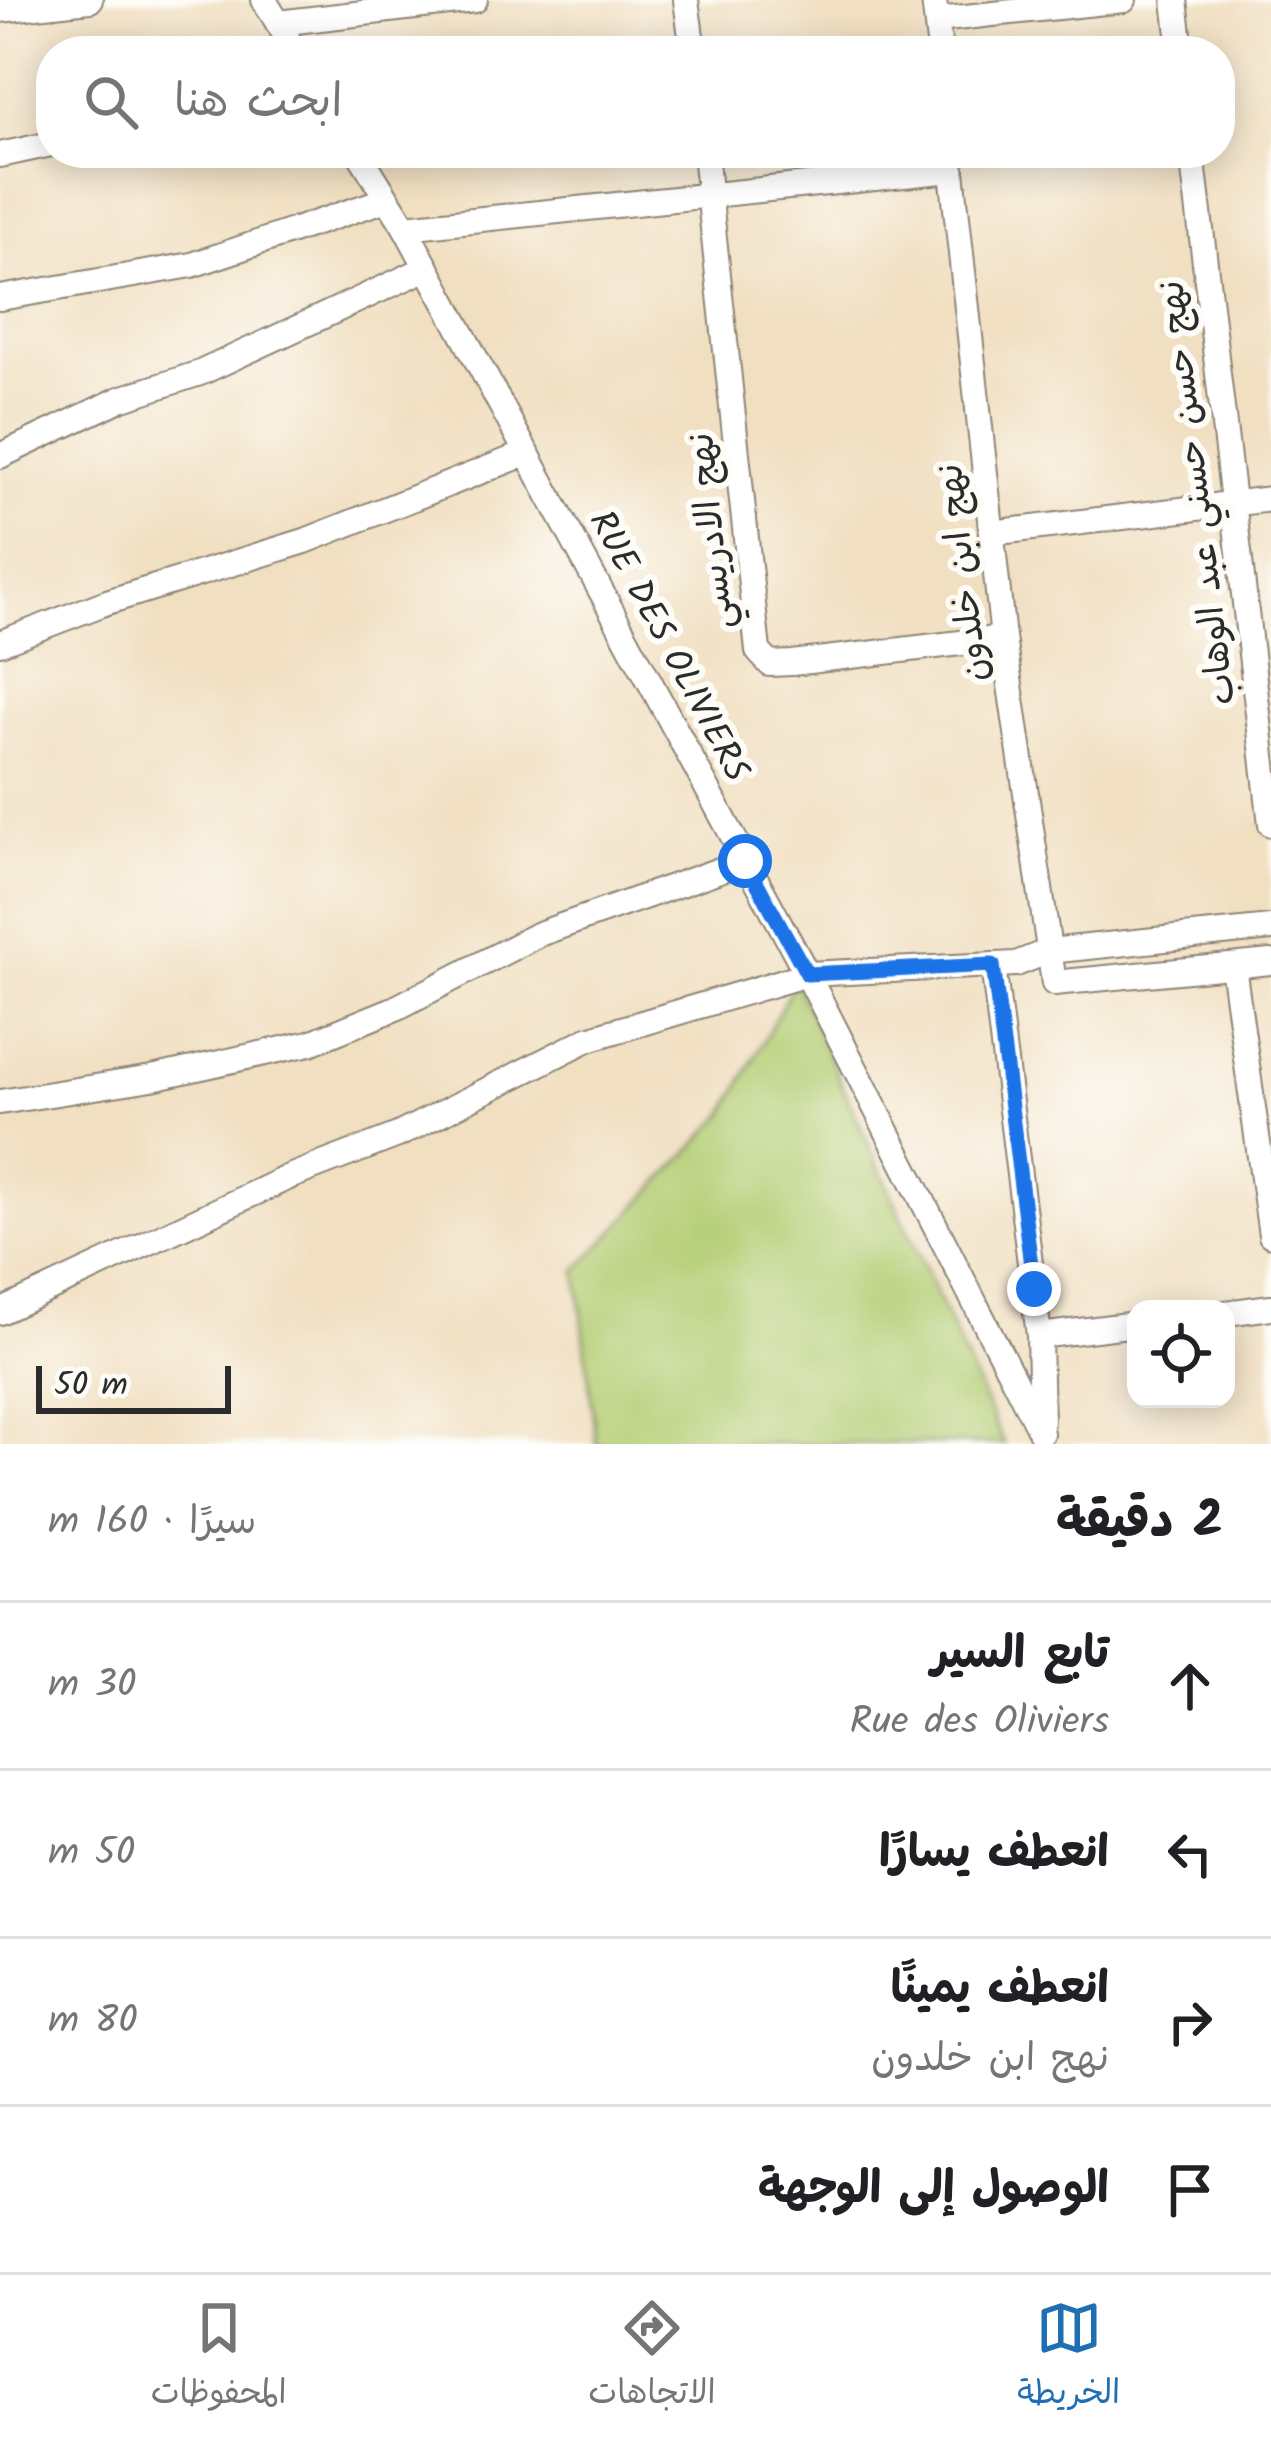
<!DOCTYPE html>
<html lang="ar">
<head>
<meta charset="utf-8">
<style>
	body { margin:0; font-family:Kalam,"Playpen Sans Arabic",sans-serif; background:#f2f2f2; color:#202124; direction:rtl }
	.controls { position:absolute; right:36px; bottom:36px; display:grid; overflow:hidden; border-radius:24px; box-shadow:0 6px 30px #0003 }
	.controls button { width:108px; height:108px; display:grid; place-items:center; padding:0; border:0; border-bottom:3px solid #e0e0e0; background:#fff; color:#202124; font:60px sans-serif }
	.scale { position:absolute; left:36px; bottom:30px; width:195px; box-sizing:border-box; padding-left:12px; border:6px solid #2b2b2b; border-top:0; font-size:33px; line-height:42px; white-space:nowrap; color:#2b2b2b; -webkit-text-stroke:9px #fdfcf7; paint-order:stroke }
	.stop { position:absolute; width:36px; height:36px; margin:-27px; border:9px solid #1a73e8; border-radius:50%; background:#fff }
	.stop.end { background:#1a73e8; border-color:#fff; box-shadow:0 3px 12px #0008 }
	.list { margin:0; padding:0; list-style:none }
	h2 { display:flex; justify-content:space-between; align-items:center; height:156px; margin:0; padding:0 48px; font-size:51px }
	h2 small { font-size:39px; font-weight:400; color:#757577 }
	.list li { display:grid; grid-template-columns:78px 1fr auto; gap:36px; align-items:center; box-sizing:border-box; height:168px; padding:0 48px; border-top:3px solid #e0e0e0 }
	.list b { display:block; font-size:45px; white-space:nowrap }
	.list p { margin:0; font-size:39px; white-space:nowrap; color:#757577 }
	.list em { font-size:39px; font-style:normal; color:#757577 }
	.icon { flex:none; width:66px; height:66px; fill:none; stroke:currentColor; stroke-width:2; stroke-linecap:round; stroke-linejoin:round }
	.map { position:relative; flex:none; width:1271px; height:1444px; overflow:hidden; direction:ltr }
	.search { position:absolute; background:#fff; box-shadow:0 6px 30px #0003; left:36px; right:36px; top:36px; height:132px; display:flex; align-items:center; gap:30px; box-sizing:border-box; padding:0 42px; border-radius:48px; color:#757577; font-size:45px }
	.sheet { height:828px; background:#fff }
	nav { display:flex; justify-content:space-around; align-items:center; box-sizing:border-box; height:168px; border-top:3px solid #e0e0e0; background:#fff; font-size:33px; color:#757577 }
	nav a { display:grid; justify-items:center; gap:6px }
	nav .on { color:#1f6fb2 }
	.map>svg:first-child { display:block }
	.green { fill:#b4cd73; stroke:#707c4f; stroke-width:3 }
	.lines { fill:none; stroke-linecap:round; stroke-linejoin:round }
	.street-casing { stroke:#8e8576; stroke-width:28 }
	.street { stroke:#fff; stroke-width:24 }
	.route { stroke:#1a73e8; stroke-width:15 }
	.labels { text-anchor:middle; stroke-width:12; stroke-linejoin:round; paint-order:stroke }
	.street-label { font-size:36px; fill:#2b2b2b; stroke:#fdfcf7 }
</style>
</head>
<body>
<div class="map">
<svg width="1271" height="1444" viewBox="0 0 1271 1444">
	<rect width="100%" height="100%" fill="#fdfcf7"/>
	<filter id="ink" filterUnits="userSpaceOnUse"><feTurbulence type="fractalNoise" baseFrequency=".00833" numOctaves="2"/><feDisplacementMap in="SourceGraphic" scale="24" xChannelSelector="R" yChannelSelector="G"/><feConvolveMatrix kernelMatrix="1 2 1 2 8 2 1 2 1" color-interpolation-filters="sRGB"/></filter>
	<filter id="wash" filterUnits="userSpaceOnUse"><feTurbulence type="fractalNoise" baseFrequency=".004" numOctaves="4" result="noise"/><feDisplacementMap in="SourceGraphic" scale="48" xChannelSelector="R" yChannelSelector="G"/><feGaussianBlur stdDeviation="2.7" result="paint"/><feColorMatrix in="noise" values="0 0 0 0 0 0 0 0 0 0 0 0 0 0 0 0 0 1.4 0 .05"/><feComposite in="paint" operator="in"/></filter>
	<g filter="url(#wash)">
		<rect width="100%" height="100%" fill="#f1dfc1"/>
		<polygon class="green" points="795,981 1004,1444 596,1444 577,1270 725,1114"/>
	</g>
	<g filter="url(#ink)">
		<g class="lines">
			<g class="street-casing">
				<g id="street">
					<polyline points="264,0 295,51"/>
					<polyline points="686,0 693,51"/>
					<polyline points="934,0 940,51"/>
					<polyline points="1175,0 1181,51"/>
					<polyline points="0,10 90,0"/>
					<polyline points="937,20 1124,0"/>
					<polyline points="278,23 475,0"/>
					<polyline points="359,153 405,227 807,974 1041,1433"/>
					<polyline points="705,153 758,651 770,664 792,663 1003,638"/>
					<polyline points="950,153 1003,638 1054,983"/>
					<polyline points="1192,153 1271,824"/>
					<polyline points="0,155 51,144"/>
					<polyline points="405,227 952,170"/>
					<polyline points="0,298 192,265 387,199"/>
					<polyline points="0,456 120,399 200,373 427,268"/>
					<polyline points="991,533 1271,499"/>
					<polyline points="0,643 107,602 305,541 527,453"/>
					<polyline points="993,965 1039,1336 1041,1422"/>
					<polyline points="1233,966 1271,1235"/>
					<polyline points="1054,983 1271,962"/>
					<polyline points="0,1102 152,1078 310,1043 396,1008 539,934 745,861"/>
					<polyline points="0,1312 289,1177 398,1135 588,1039 807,974 1016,964 1049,951 1271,928"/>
					<polyline points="1226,1313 1271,1307"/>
					<polyline points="1039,1336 1136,1324"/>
				</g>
			</g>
			<use href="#street" class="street"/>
		</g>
	</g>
	<g class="lines" filter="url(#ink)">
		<polyline class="route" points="745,861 807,974 993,965 1034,1289"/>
	</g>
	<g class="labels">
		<g class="street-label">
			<text transform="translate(1195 493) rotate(-97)" y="13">نهج حسن حسني عبد الوهاب</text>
			<text transform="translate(709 531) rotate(-96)" y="13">نهج الادريسي</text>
			<text transform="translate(961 573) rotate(-97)" y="13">نهج ابن خلدون</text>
			<text transform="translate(671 645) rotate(62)" y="13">RUE DES OLIVIERS</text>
		</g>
	</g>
</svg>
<div class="controls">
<button><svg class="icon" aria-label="locate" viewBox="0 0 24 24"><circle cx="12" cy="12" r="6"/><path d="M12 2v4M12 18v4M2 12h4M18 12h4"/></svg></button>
</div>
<div class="scale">50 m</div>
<div class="stop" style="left:745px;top:861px"></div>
<div class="stop end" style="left:1034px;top:1289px"></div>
<div class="search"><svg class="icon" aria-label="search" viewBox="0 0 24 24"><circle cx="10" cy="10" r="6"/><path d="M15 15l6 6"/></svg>ابحث هنا</div>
</div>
<section class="sheet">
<h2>2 دقيقة<small>سيرًا · 160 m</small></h2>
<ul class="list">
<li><svg class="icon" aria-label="ahead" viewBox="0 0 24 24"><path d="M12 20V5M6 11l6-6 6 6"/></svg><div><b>تابع السير</b><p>Rue des Oliviers</p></div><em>30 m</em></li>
<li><svg class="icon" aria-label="left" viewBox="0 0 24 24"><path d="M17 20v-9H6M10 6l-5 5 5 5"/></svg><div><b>انعطف يسارًا</b></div><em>50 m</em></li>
<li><svg class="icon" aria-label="right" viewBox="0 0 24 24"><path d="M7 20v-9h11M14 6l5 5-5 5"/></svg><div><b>انعطف يمينًا</b><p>نهج ابن خلدون</p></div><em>80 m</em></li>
<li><svg class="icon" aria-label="arrive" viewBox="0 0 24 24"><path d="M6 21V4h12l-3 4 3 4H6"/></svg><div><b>الوصول إلى الوجهة</b></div></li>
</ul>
</section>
<nav>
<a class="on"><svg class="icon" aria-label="map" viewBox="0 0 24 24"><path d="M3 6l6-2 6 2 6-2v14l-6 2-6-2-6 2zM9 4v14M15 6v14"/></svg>الخريطة</a>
<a><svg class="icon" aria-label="directions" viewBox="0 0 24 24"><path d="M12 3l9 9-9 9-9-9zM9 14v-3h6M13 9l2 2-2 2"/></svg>الاتجاهات</a>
<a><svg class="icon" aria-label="saved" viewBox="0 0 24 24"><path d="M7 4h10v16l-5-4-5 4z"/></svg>المحفوظات</a>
</nav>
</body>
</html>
